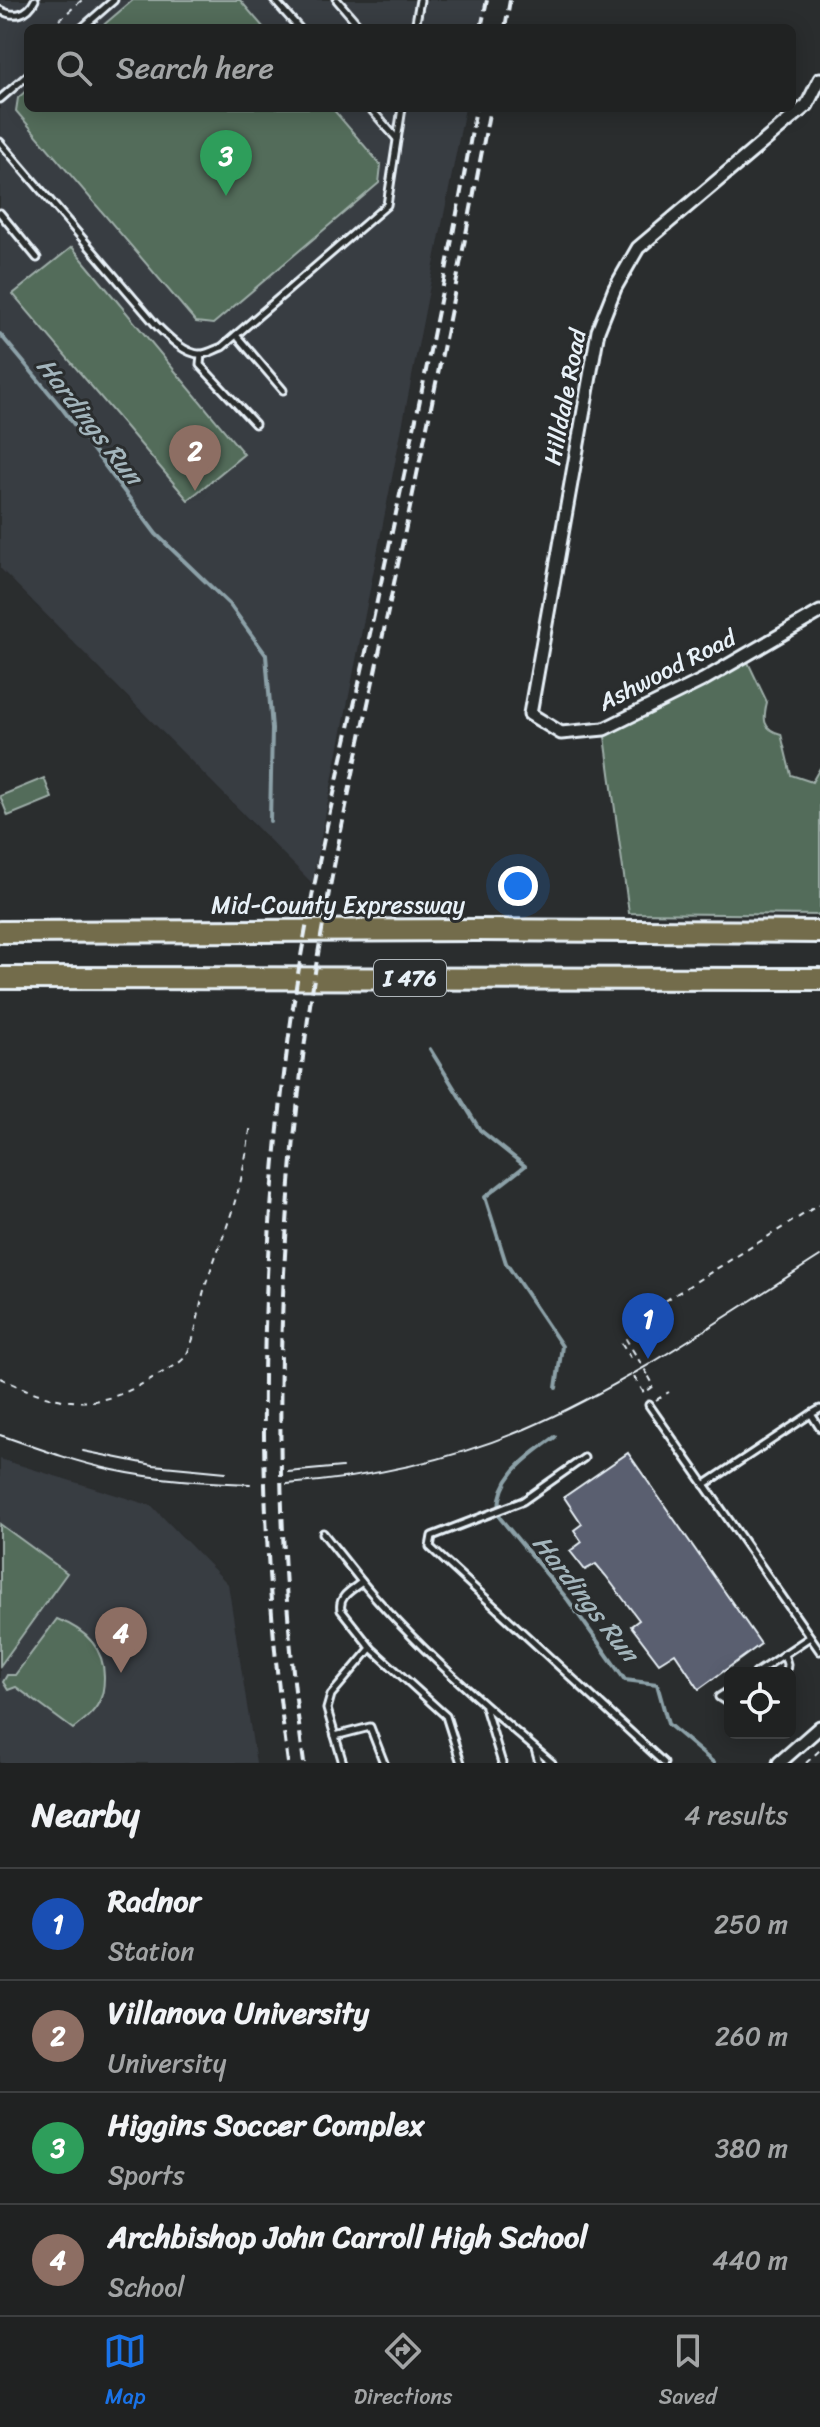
<!DOCTYPE html>
<html lang="en">
<head>
<meta charset="utf-8">
<style>
	body { margin:0; font-family:Sriracha,sans-serif; background:#2d2f2f; color:#f1f3f6 }
	.controls { position:absolute; right:24px; bottom:24px; display:grid; overflow:hidden; border-radius:12px; box-shadow:0 4px 20px #0003 }
	.controls button { width:72px; height:72px; display:grid; place-items:center; padding:0; border:0; border-bottom:2px solid #3d3f40; background:#202222; color:#f1f3f6; font:40px sans-serif }
	.you { position:absolute; left:518px; top:886px; width:28px; height:28px; margin:-20px; border:6px solid #fff; border-radius:50%; background:#1a73e8; box-shadow:0 0 0 12px #1a73e833 }
	.badge { display:grid; place-items:center; width:52px; height:52px; border-radius:50%; background:#1a73e8; color:#fff; font-size:26px; font-weight:700 }
	.pin { position:absolute; translate:-50% -66px; filter:drop-shadow(0 2px 4px #0008) }
	.pin::after { content:''; position:absolute; top:42px; width:28px; height:24px; background:inherit; clip-path:polygon(0 0,100% 0,50% 100%) }
	.list { margin:0; padding:0; list-style:none }
	h2 { display:flex; justify-content:space-between; align-items:center; height:104px; margin:0; padding:0 32px; font-size:34px }
	h2 small { font-size:26px; font-weight:400; color:#a2a4a5 }
	.list li { display:grid; grid-template-columns:52px 1fr auto; gap:24px; align-items:center; box-sizing:border-box; height:112px; padding:0 32px; border-top:2px solid #3d3f40 }
	.list b { display:block; font-size:30px; white-space:nowrap }
	.list p { margin:0; font-size:26px; white-space:nowrap; color:#a2a4a5 }
	.list em { font-size:26px; font-style:normal; color:#a2a4a5 }
	.icon { flex:none; width:44px; height:44px; fill:none; stroke:currentColor; stroke-width:2; stroke-linecap:round; stroke-linejoin:round }
	.map { position:relative; flex:none; width:820px; height:1763px; overflow:hidden }
	.search { position:absolute; background:#202222; box-shadow:0 4px 20px #0003; left:24px; right:24px; top:24px; height:88px; display:flex; align-items:center; gap:20px; box-sizing:border-box; padding:0 28px; border-radius:12px; color:#a2a4a5; font-size:30px }
	.sheet { height:552px; background:#202222 }
	nav { display:flex; justify-content:space-around; align-items:center; box-sizing:border-box; height:112px; border-top:2px solid #3d3f40; background:#202222; font-size:22px; color:#a2a4a5 }
	nav a { display:grid; justify-items:center; gap:4px }
	nav .on { color:#1a73e8 }
	.map>svg:first-child { display:block }
	.built { fill:#383c42 }
	.green { fill:#536c5a; stroke:#9eaea9; stroke-width:2 }
	.lines { fill:none; stroke-linecap:round; stroke-linejoin:round }
	.stream { stroke:#8ca1a8; stroke-width:4 }
	.building { fill:#5a5e6f; stroke:#e8f1f8; stroke-width:2 }
	.lane-casing { stroke:#e8f1f8; stroke-width:11 }
	.street-casing { stroke:#e8f1f8; stroke-width:17 }
	.highway-casing { stroke:#e8f1f8; stroke-width:26 }
	.path { stroke:#e8f1f8; stroke-width:2; stroke-dasharray:6 6; stroke-linecap:butt }
	.lane { stroke:#2a2d2e; stroke-width:5 }
	.street { stroke:#2a2d2e; stroke-width:11 }
	.highway { stroke:#736c4b; stroke-width:20 }
	.tram { stroke:#e8f1f8; stroke-width:2 }
	.rail { stroke:#e8f1f8; stroke-width:4; stroke-dasharray:12 6; stroke-linecap:butt }
	.path-bridge { stroke:#e8f1f8; stroke-width:2; stroke-dasharray:6 6; stroke-linecap:butt }
	.labels { text-anchor:middle; stroke-width:6; stroke-linejoin:round; paint-order:stroke }
	.shield { fill:#2a2d2e; stroke:#afb6bb; stroke-width:2 }
	.shield-label { font-size:22px; font-weight:bold; fill:#e8f1f8 }
	.street-label { font-size:24px; fill:#e8f1f8; stroke:#2a2d2e }
	.water-label { font-size:26px; font-style:italic; fill:#a3b5bc; stroke:#2a2d2e }
</style>
</head>
<body>
<div class="map">
<svg width="820" height="1763" viewBox="0 0 820 1763">
	<rect width="100%" height="100%" fill="#2a2d2e"/>
	<filter id="ink" filterUnits="userSpaceOnUse"><feTurbulence type="fractalNoise" baseFrequency=".0125" numOctaves="2"/><feDisplacementMap in="SourceGraphic" scale="16" xChannelSelector="R" yChannelSelector="G"/><feConvolveMatrix kernelMatrix="1 2 1 2 8 2 1 2 1" color-interpolation-filters="sRGB"/></filter>
	<g filter="url(#ink)">
		<g class="built">
			<polygon points="0,0 487,0 481,28 28,28 28,108 465,108 312,883 0,568"/>
			<polygon points="0,1459 152,1506 228,1584 256,1763 0,1763"/>
		</g>
		<g class="green">
			<polygon points="133,0 240,0 264,28 100,28"/>
			<polygon points="28,89 28,108 332,108 381,165 379,183 213,324 196,322 16,111 18,98"/>
			<polygon points="72,247 244,454 188,500 13,294"/>
			<path d="M745 656 767 702C763 719 762 729 781 734L791 775 812 782 820 768V915L629 913 604 729Z"/>
			<polygon points="44,778 52,798 8,816 0,796"/>
			<polygon points="0,1524 67,1573 0,1666"/>
			<path d="M57 1619C84 1629 104 1646 104 1677 104 1685 103 1695 99 1702 94 1713 83 1721 73 1729L16 1687 8 1690 3 1682 7 1675H15Z"/>
		</g>
		<g class="lines">
			<g class="stream">
				<polyline points="0,334 61,407 156,534 230,605 266,655 272,729 270,821"/>
				<polyline points="430,1049 480,1130 525,1166 485,1197 506,1263 562,1346 556,1388"/>
				<path d="M555 1437C527 1457 493 1479 500 1518L568 1600 625 1680 657 1684 668 1724 714 1763"/>
			</g>
		</g>
		<polygon class="building" points="628,1453 761,1644 699,1689 675,1653 659,1663 631,1626 639,1620 606,1576 596,1564 585,1570 570,1551 582,1542 574,1530 582,1524 564,1497"/>
		<g class="lines">
			<g class="lane-casing">
				<g id="lane">
					<polyline points="274,0 299,28"/>
					<polyline points="337,0 361,28"/>
					<path d="M0 10C14 18 28 15 35 0"/>
					<polyline points="82,28 114,0"/>
					<polyline points="415,28 420,0"/>
					<polyline points="0,99 28,75"/>
					<polyline points="370,108 397,139"/>
					<path d="M0 142 157 326C168 337 187 356 203 354 209 353 216 349 222 347L387 205 402 108"/>
					<polyline points="0,213 37,258"/>
					<polyline points="236,335 283,390"/>
					<polyline points="201,354 200,365 255,424"/>
					<polyline points="649,1405 820,1651"/>
					<polyline points="820,1409 811,1414 820,1428"/>
					<polyline points="584,1458 523,1501 432,1536 430,1547 664,1763"/>
					<polyline points="704,1485 811,1414"/>
					<polyline points="323,1533 362,1582"/>
					<polyline points="371,1648 446,1716 461,1763"/>
					<polyline points="784,1654 787,1664 786,1673"/>
					<polyline points="756,1673 810,1637"/>
					<polyline points="730,1690 719,1697 730,1704"/>
					<polyline points="485,1707 502,1763"/>
					<polyline points="335,1736 370,1727 384,1763"/>
					<polyline points="535,1749 539,1763"/>
					<path d="M343 1763 327 1709 331 1695 371 1648 341 1610C338 1596 352 1590 362 1582 418 1649 486 1706 552 1763"/>
				</g>
			</g>
			<g class="street-casing">
				<g id="street">
					<polyline points="820,79 807,105 638,248 615,288 598,331 530,714 561,733 604,729 703,680 820,612"/>
					<polyline points="779,1763 820,1727"/>
				</g>
			</g>
			<g class="highway-casing">
				<g id="highway">
					<polyline points="0,932 477,930 820,932"/>
					<polyline points="0,978 820,979"/>
				</g>
			</g>
			<g class="path">
				<polyline points="59,20 82,0"/>
				<polyline points="625,1326 820,1204"/>
				<polyline points="631,1358 621,1342 626,1339 632,1349"/>
				<polyline points="634,1377 644,1393 654,1386 648,1375"/>
				<path d="M0 1378C59 1406 97 1413 154 1377 163 1372 179 1365 185 1357 196 1341 199 1306 205 1287 214 1258 227 1230 235 1201 243 1176 247 1150 251 1124"/>
				<polyline points="656,1400 669,1392"/>
				<polyline points="806,1763 820,1750"/>
			</g>
			<use href="#lane" class="lane"/>
			<use href="#street" class="street"/>
			<use href="#highway" class="highway"/>
			<g class="tram">
				<path d="M0 1435C37 1448 75 1462 113 1470 158 1480 204 1482 250 1484"/>
				<polyline points="83,1451 153,1465 226,1472"/>
				<polyline points="288,1472 342,1467"/>
				<path d="M287 1484C369 1478 449 1461 525 1429 629 1384 724 1317 820 1256"/>
			</g>
			<g class="rail">
				<polyline points="481,28 487,0"/>
				<polyline points="505,28 510,0"/>
				<path d="M288 1763C252 1501 257 1235 298 974 315 869 341 765 364 661 404 477 444 293 476 108"/>
				<path d="M304 1763C271 1526 274 1287 304 1049 321 913 352 778 381 644 419 466 457 287 490 108"/>
			</g>
			<polyline class="path-bridge" points="632,1349 648,1375"/>
		</g>
	</g>
	<g class="labels">
		<rect class="shield" x="374" y="960" width="72" height="36" rx="6"/>
		<g class="shield-label">
			<text x="410" y="986">I 476</text>
		</g>
		<g class="street-label">
			<text transform="translate(565 397) rotate(-79)" y="8">Hilldale Road</text>
			<text transform="translate(667 670) rotate(-27)" y="8">Ashwood Road</text>
			<text x="338" y="913">Mid-County Expressway</text>
		</g>
		<g class="water-label">
			<text transform="translate(90 421) rotate(52)" y="9">Hardings Run</text>
			<text transform="translate(586 1598) rotate(52)" y="9">Hardings Run</text>
		</g>
	</g>
</svg>
<div class="controls">
<button><svg class="icon" aria-label="locate" viewBox="0 0 24 24"><circle cx="12" cy="12" r="6"/><path d="M12 2v4M12 18v4M2 12h4M18 12h4"/></svg></button>
</div>
<div class="you"></div>
<div class="pin badge" style="left:648px;top:1359px;background:#1a4fb4">1</div>
<div class="pin badge" style="left:195px;top:491px;background:#8d6e63">2</div>
<div class="pin badge" style="left:226px;top:196px;background:#2e9e5b">3</div>
<div class="pin badge" style="left:121px;top:1673px;background:#8d6e63">4</div>
<div class="search"><svg class="icon" aria-label="search" viewBox="0 0 24 24"><circle cx="10" cy="10" r="6"/><path d="M15 15l6 6"/></svg>Search here</div>
</div>
<section class="sheet">
<h2>Nearby<small>4 results</small></h2>
<ul class="list">
<li><span class="badge" style="background:#1a4fb4">1</span><div><b>Radnor</b><p>Station</p></div><em>250 m</em></li>
<li><span class="badge" style="background:#8d6e63">2</span><div><b>Villanova University</b><p>University</p></div><em>260 m</em></li>
<li><span class="badge" style="background:#2e9e5b">3</span><div><b>Higgins Soccer Complex</b><p>Sports</p></div><em>380 m</em></li>
<li><span class="badge" style="background:#8d6e63">4</span><div><b>Archbishop John Carroll High School</b><p>School</p></div><em>440 m</em></li>
</ul>
</section>
<nav>
<a class="on"><svg class="icon" aria-label="map" viewBox="0 0 24 24"><path d="M3 6l6-2 6 2 6-2v14l-6 2-6-2-6 2zM9 4v14M15 6v14"/></svg>Map</a>
<a><svg class="icon" aria-label="directions" viewBox="0 0 24 24"><path d="M12 3l9 9-9 9-9-9zM9 14v-3h6M13 9l2 2-2 2"/></svg>Directions</a>
<a><svg class="icon" aria-label="saved" viewBox="0 0 24 24"><path d="M7 4h10v16l-5-4-5 4z"/></svg>Saved</a>
</nav>
</body>
</html>
